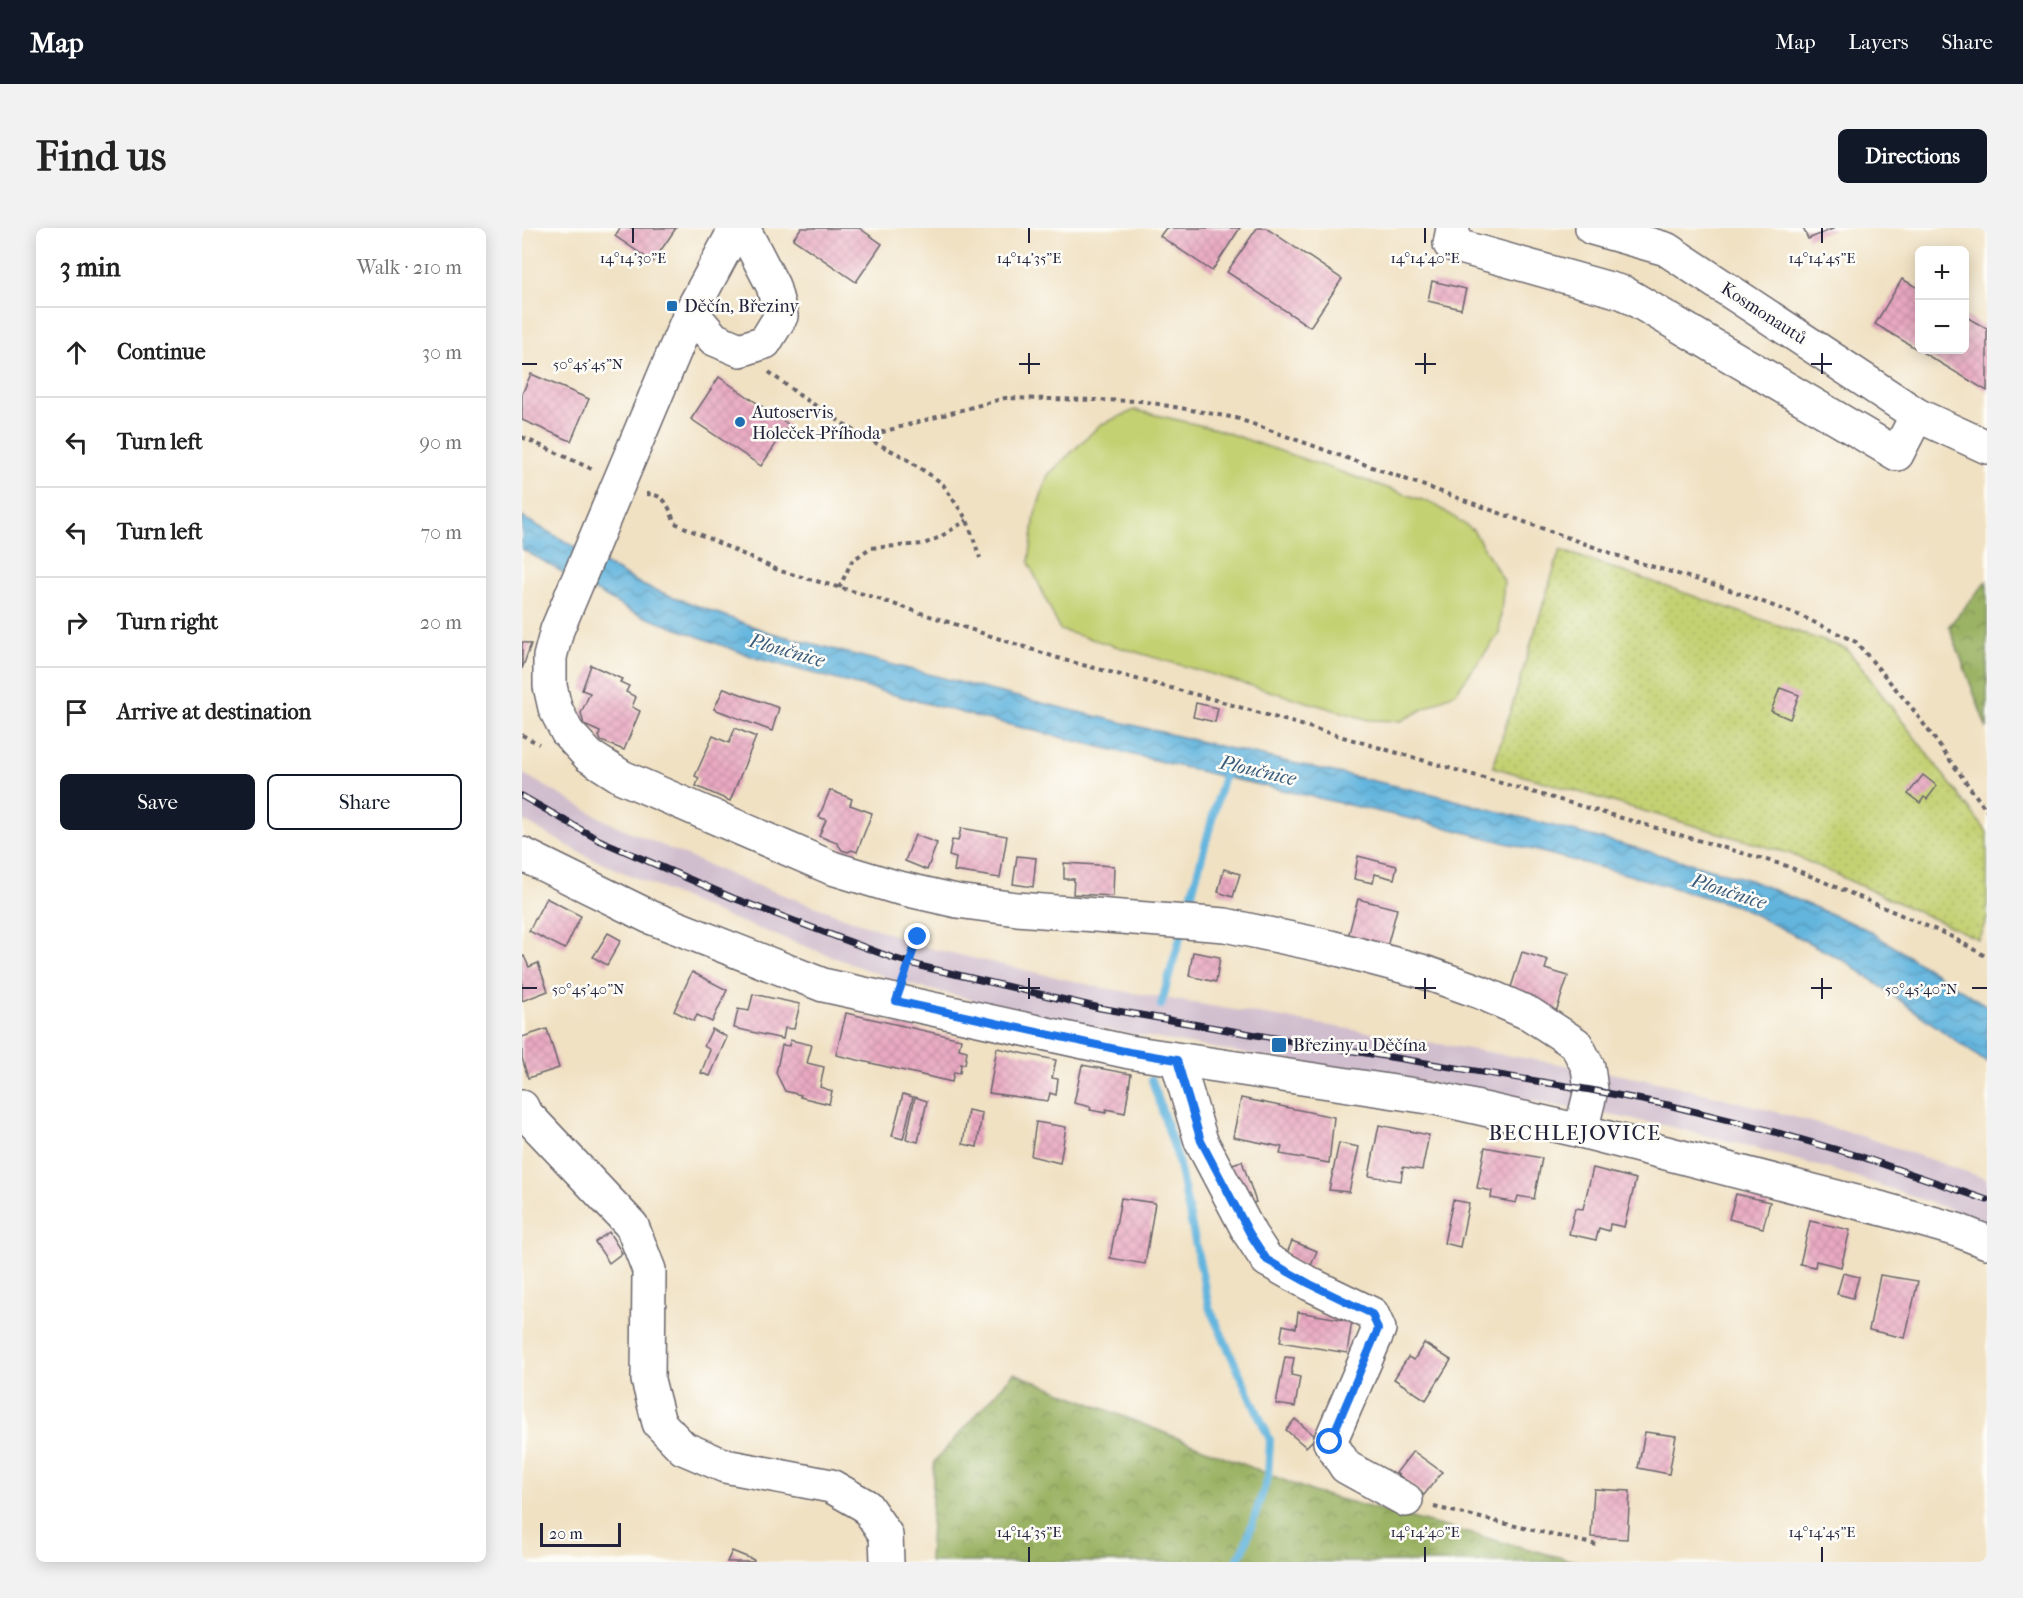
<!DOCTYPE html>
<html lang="en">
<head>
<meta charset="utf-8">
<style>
	body { margin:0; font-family:"IM FELL French Canon",serif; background:#f2f2f2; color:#222 }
	.controls { position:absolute; right:18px; top:18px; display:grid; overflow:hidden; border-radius:9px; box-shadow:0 3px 15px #0003 }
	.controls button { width:54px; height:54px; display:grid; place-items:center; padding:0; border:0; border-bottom:2px solid #e0e0e0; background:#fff; color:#222; font:30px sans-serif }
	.scale { position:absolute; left:18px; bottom:15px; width:81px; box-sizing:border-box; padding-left:6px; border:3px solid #22223b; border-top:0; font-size:16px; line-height:21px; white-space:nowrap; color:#22223b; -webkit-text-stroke:4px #fdfcf7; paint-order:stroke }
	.stop { position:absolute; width:18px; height:18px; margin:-14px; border:4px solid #1a73e8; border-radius:50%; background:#fff }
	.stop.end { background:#1a73e8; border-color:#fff; box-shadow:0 2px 6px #0008 }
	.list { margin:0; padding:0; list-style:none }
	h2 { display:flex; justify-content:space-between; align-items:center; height:78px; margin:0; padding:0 24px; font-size:26px }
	h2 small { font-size:20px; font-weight:400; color:#767676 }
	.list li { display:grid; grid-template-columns:39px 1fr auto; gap:18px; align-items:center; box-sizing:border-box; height:90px; padding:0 24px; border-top:2px solid #e0e0e0 }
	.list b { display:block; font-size:22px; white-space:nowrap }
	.list em { font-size:20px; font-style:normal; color:#767676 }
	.actions { display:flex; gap:12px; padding:18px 24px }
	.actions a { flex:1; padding:14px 0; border:2px solid #111827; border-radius:9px; text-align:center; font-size:21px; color:#111827 }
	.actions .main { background:#111827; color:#fff }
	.icon { flex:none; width:33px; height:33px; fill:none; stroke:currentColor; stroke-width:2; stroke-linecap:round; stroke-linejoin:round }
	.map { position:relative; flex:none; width:1465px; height:1334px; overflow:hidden; border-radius:9px }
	header { display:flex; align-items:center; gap:36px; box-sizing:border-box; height:84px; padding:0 30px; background:#111827; color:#fff }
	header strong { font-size:28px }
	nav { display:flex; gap:33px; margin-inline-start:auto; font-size:21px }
	.intro { display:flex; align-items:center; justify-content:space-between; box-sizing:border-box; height:144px; padding:0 36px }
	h1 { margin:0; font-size:42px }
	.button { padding:15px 27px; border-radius:9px; background:#111827; color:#fff; font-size:21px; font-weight:700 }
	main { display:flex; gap:36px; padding:0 36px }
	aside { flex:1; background:#fff; border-radius:9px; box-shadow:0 3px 15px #0003 }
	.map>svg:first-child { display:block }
	.railway { fill:#d0bdcd }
	.grass { fill:#c4d173; stroke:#737a57; stroke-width:1.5 }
	.forest { fill:url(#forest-crowns); stroke:#5e6a50; stroke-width:1.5 }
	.garden { fill:url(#garden-dots); stroke:#737a57; stroke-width:1.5 }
	.water { fill:url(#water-waves); stroke:#426c8c; stroke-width:1.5 }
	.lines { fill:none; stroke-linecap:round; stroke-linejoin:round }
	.stream { stroke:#63b5de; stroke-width:8 }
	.building { fill:url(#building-cross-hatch) }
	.minor-casing { stroke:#6a656b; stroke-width:36 }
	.path { stroke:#6a656b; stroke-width:4; stroke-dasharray:4.5 4.5; stroke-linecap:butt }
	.minor { stroke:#fff; stroke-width:33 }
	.rail-casing { stroke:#22223b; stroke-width:7 }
	.rail { stroke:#fdfcf7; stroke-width:4.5; stroke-dasharray:14; stroke-linecap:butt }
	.route { stroke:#1a73e8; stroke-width:8 }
	.ticks { fill:none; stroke:#22223b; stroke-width:2 }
	.poi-dot { fill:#1f6fb2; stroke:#fdfcf7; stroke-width:2 }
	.labels { text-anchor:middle; stroke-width:5; stroke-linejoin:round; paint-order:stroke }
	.poi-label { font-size:18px; fill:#22223b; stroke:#fdfcf7; text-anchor:start }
	.street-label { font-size:18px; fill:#22223b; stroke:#fdfcf7 }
	.water-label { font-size:20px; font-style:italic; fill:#3c5d7c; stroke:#fdfcf7 }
	.quarter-label { font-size:21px; letter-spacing:1.5px; fill:#22223b; stroke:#fdfcf7 }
	.ticks-label { font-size:15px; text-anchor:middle; fill:#22223b; stroke:#fdfcf7; stroke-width:5; stroke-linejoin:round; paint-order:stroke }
</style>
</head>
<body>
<header>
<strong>Map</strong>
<nav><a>Map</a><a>Layers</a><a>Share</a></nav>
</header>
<div class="intro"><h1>Find us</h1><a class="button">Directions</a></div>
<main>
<aside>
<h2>3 min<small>Walk · 210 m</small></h2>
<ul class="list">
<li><svg class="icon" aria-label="ahead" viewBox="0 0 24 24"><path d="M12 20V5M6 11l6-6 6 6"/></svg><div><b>Continue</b></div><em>30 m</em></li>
<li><svg class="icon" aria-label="left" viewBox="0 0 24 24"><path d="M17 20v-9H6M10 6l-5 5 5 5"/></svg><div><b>Turn left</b></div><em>90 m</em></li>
<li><svg class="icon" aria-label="left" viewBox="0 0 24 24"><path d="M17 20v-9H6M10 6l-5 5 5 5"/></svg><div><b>Turn left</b></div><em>70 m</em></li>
<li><svg class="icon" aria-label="right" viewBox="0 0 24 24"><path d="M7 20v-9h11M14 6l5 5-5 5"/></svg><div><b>Turn right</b></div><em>20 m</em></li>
<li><svg class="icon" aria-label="arrive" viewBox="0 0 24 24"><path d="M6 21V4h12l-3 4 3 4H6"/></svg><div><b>Arrive at destination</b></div></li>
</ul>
<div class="actions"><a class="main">Save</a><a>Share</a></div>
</aside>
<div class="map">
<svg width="1465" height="1334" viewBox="0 0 1465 1334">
	<defs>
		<pattern id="forest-crowns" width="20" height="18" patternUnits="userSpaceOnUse" patternTransform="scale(1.5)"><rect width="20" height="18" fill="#9bb365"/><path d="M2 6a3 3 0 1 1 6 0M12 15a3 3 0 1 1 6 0" fill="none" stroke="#7e9154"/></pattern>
		<pattern id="garden-dots" width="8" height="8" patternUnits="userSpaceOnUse" patternTransform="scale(1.5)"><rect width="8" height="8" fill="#c4d173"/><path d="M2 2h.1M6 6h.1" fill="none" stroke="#a8b364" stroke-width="1.8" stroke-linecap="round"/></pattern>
		<pattern id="water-waves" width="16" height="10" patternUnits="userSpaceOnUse" patternTransform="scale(1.5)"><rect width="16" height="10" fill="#63b5de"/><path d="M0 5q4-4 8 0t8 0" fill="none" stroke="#5193b5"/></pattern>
		<pattern id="building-cross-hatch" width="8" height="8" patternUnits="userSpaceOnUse" patternTransform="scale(1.5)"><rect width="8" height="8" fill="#e9a9c1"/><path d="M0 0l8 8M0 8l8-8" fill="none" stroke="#c891a7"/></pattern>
	</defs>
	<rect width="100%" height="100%" fill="#fdfcf7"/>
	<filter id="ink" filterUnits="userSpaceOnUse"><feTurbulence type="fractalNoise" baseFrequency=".0167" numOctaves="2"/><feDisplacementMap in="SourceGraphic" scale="12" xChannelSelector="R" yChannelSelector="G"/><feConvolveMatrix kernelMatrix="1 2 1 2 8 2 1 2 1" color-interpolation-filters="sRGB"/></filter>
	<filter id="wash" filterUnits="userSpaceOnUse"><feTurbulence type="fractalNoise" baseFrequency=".008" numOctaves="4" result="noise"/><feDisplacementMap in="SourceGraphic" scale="24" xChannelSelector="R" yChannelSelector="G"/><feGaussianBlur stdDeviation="1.35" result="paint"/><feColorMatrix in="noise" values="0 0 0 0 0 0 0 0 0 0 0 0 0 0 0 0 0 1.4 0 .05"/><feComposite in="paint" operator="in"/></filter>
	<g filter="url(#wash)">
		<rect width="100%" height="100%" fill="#f0e1c3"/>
		<polygon class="railway" points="0,545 86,594 218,651 407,720 582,760 1073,842 1150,857 1240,880 1343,909 1465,951 1465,994 1331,948 1230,919 1141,897 933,859 755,831 574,800 397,759 364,749 203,688 68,630 0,592"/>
		<polygon class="grass" points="613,182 694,201 912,276 951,302 982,353 977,406 934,464 879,493 847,492 538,402 507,335 513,286 526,247 578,197"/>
		<g class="forest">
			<polygon points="1465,353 1465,501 1427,398"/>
			<polygon points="492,1145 794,1265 1056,1334 407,1334 412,1234"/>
		</g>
		<polygon class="garden" points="1038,322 1325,421 1465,604 1465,691 1456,711 1269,626 971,539"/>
		<polygon class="water" points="0,289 122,358 246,404 463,461 709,521 910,566 1107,618 1228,652 1344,701 1465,778 1465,835 1326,735 1218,679 1100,645 903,594 702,549 456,489 237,431 110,384 0,321"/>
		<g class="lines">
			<g class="stream">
				<polyline points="664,687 704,540"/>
				<polyline points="639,777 661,699"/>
				<polyline points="630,852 655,928 687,1079 748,1212 746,1249 722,1320 714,1334"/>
			</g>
		</g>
		<g id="blocks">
			<g class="building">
				<polygon points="98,0 154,0 131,34 93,8"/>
				<polygon points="279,0 337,0 360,16 334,54 271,11"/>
				<polygon points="644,0 718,0 690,43 638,8"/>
				<polygon points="735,0 744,0 820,51 788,99 705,44"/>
				<polygon points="1281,0 1313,0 1286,11"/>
				<polygon points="1380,51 1398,61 1398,122 1443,122 1443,88 1465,101 1465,163 1353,96"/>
				<polygon points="910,53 944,61 939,81 906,73"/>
				<polygon points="9,146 67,171 49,213 0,192 0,166"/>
				<polygon points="197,149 267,197 239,238 169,191"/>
				<polygon points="0,414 9,416 0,441"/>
				<polygon points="69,437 100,451 98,454 107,458 104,464 114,469 110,479 118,483 102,522 79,513 77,508 78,504 62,497 59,485 68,465 60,462"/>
				<polygon points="202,460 257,480 250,503 192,481"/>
				<polygon points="1258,460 1277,467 1268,491 1249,483"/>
				<polygon points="674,475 696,480 693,494 671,489"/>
				<polygon points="213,500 234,509 208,573 174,558 177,550 173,548 191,508 207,515"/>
				<polygon points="1401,547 1415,558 1405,571 1402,569 1398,575 1386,566"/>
				<polygon points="308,562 330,571 328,577 350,585 335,624 330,622 326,624 320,622 315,615 297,608 304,592 297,589"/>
				<polygon points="439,600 485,608 478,650 432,643 434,630 427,628 430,612 436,613"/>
				<polygon points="393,607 415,615 405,642 383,633"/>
				<polygon points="495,628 514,630 511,659 491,656"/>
				<polygon points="836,628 875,638 872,651 853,646 851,655 832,651"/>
				<polygon points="542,635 592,638 591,668 551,666 552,651 542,651"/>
				<polygon points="702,641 718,646 711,669 696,664"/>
				<polygon points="24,670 59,688 43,721 7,703"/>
				<polygon points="836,671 875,681 865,719 826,709"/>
				<polygon points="86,705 99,712 85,737 71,729"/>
				<polygon points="671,724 698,729 694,754 667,748"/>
				<polygon points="1000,724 1026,732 1023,741 1046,748 1034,784 986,769"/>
				<polygon points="2,728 7,739 16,735 26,763 0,773 0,729"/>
				<polygon points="170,744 205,762 190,794 175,787 172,793 152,783"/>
				<polygon points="231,766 278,776 272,801 263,800 261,811 212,800 216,781 227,783"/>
				<polygon points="324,785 439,811 437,821 445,823 443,836 439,836 438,845 432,844 430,854 314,827"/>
				<polygon points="25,801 37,840 6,850 0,830 0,809"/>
				<polygon points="190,801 205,809 188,848 179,845 188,822 182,818"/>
				<polygon points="268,812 290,817 285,835 302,839 298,859 310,863 307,876 278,869 279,867 263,863 254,845 260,817 267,818"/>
				<polygon points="475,820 534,832 530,850 536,851 534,867 528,865 526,873 467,865"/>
				<polygon points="560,837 609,846 603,885 584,881 584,885 568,882 569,879 552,875"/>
				<polygon points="381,866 391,869 381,911 370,908"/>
				<polygon points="393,869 405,873 396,914 384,911"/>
				<polygon points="719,870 812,889 807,935 758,926 760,919 711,909"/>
				<polygon points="446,882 460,885 455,919 441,916"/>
				<polygon points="514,894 544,899 538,935 509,928"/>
				<polygon points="857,897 907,907 900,942 881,939 879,953 847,948"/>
				<polygon points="817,915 837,919 827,964 807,962"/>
				<polygon points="963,919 1020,930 1012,971 996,968 994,975 969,970 970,963 955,960"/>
				<polygon points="720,933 734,974 721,979 707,937"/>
				<polygon points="1071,940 1114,951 1102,999 1088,996 1087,1003 1077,1000 1074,1012 1047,1006 1053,980 1061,981"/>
				<polygon points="1214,966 1248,974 1241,1000 1207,991"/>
				<polygon points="599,970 633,975 623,1036 588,1030"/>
				<polygon points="931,972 947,975 938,1019 922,1015"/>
				<polygon points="1288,993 1328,1002 1319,1039 1294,1033 1293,1039 1278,1036"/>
				<polygon points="87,1004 100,1025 87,1035 73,1014"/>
				<polygon points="770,1013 795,1023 788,1040 763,1030"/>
				<polygon points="1321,1045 1337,1049 1331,1070 1315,1066"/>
				<polygon points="1358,1047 1396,1053 1383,1110 1347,1102"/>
				<polygon points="776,1084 830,1093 825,1125 758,1114 761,1097 774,1100"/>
				<polygon points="902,1115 929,1132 904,1172 872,1151 886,1129 892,1132"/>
				<polygon points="763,1129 772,1130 769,1147 778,1149 773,1179 754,1176"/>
				<polygon points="773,1191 794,1209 784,1219 764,1202"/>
				<polygon points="1123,1204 1154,1208 1147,1246 1116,1240"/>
				<polygon points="891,1223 920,1244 902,1267 874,1245"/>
				<polygon points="1072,1261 1108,1263 1105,1311 1069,1309"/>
				<polygon points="210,1323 232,1332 231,1334 205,1334"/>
			</g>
		</g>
	</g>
	<g filter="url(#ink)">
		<use href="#blocks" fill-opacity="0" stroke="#6a656b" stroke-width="1.5"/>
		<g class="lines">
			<g class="minor-casing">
				<g id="minor">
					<polyline points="214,0 169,84 35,402 28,429 28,458 33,480 45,504 67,528 100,549 310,640 373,659 435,673 495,681 703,697 808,719 899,743 958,764 1008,786 1054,816 1066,839 1069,862 1059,903"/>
					<polyline points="931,0 928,16 1102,65 1375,226 1395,187"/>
					<polyline points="1070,0 1144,21 1395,187 1465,219"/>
					<polyline points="169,84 192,111 218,122 243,114 259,88 251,58 221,0"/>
					<polyline points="0,626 128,689 301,757 607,824 913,870 1059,903 1361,981 1435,1002 1465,1014"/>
					<polyline points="655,832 679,913 728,1006 745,1032 788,1056 850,1086 857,1101 808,1214 824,1239 884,1272"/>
					<polyline points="0,879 2,884 110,998 127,1042 126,1152 137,1195 161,1220 203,1238 309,1258 344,1278 364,1307 365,1334"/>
				</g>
			</g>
			<g class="path">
				<polyline points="247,144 277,167 342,209 380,228 420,255 445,292 458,330"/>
				<polyline points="0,209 72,242"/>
				<polyline points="342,209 483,170 619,173 714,190 1108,332 1197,358 1279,388 1334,414 1390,480 1465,583"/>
				<path d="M124 266C145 266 146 279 153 295L258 343 341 366 542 432 683 469 1265 638 1428 708 1465 729"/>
				<polyline points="317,360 330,333 348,320 402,316 418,309 445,292"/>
				<polyline points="0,507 17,516"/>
				<polyline points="384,744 396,709 393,694"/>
				<polyline points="912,1279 1075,1317"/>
			</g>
			<use href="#minor" class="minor"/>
			<g class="rail-casing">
				<polyline id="rail" points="0,568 77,612 211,670 371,730 402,739 578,780 758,811 1069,862 1146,877 1235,899 1337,928 1465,972"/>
			</g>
			<use href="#rail" class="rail"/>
		</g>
	</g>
	<g class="lines" filter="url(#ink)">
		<polyline class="route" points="396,709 374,773 607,824 655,832 679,913 728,1006 745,1032 788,1056 850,1086 856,1101 808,1214"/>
	</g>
	<path class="ticks" d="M111 0V15M507 0V15M903 0V15M1300 0V15M507 125V146M903 125V146M1300 125V146M0 136H15M497 136H518M893 136H914M1289 136H1310M507 750V771M903 750V771M1300 750V771M0 760H15M497 760H518M893 760H914M1289 760H1310M1450 760H1465M507 1319V1334M903 1319V1334M1300 1319V1334"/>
	<g class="poi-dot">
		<rect x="144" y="72" width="12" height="12" rx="3"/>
		<circle cx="218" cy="194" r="6"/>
		<rect x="749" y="809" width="16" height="16" rx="3"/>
	</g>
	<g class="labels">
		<g class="poi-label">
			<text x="162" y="84">Děčín, Březiny</text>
			<text x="230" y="190">Autoservis<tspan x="230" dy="21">Holeček-Příhoda</tspan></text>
			<text x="771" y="823">Březiny u Děčína</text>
		</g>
		<g class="street-label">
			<text transform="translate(1242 85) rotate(33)" y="6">Kosmonautů</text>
		</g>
		<g class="water-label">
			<text transform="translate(265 422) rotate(16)" y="7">Ploučnice</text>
			<text transform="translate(736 542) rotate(13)" y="7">Ploučnice</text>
			<text transform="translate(1207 663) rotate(18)" y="7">Ploučnice</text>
		</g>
		<g class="quarter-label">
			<text x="1053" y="912">BECHLEJOVICE</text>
		</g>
	</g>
	<g class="ticks-label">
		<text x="111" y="35">14°14'30"E</text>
		<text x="507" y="35">14°14'35"E</text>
		<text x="903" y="35">14°14'40"E</text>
		<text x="1300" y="35">14°14'45"E</text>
		<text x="66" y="141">50°45'45"N</text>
		<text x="66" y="766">50°45'40"N</text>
		<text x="1399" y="766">50°45'40"N</text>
		<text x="507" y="1309">14°14'35"E</text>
		<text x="903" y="1309">14°14'40"E</text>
		<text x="1300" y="1309">14°14'45"E</text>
	</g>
</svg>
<div class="controls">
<button>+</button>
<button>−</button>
</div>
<div class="scale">20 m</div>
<div class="stop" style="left:808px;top:1214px"></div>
<div class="stop end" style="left:396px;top:709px"></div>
</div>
</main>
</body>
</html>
